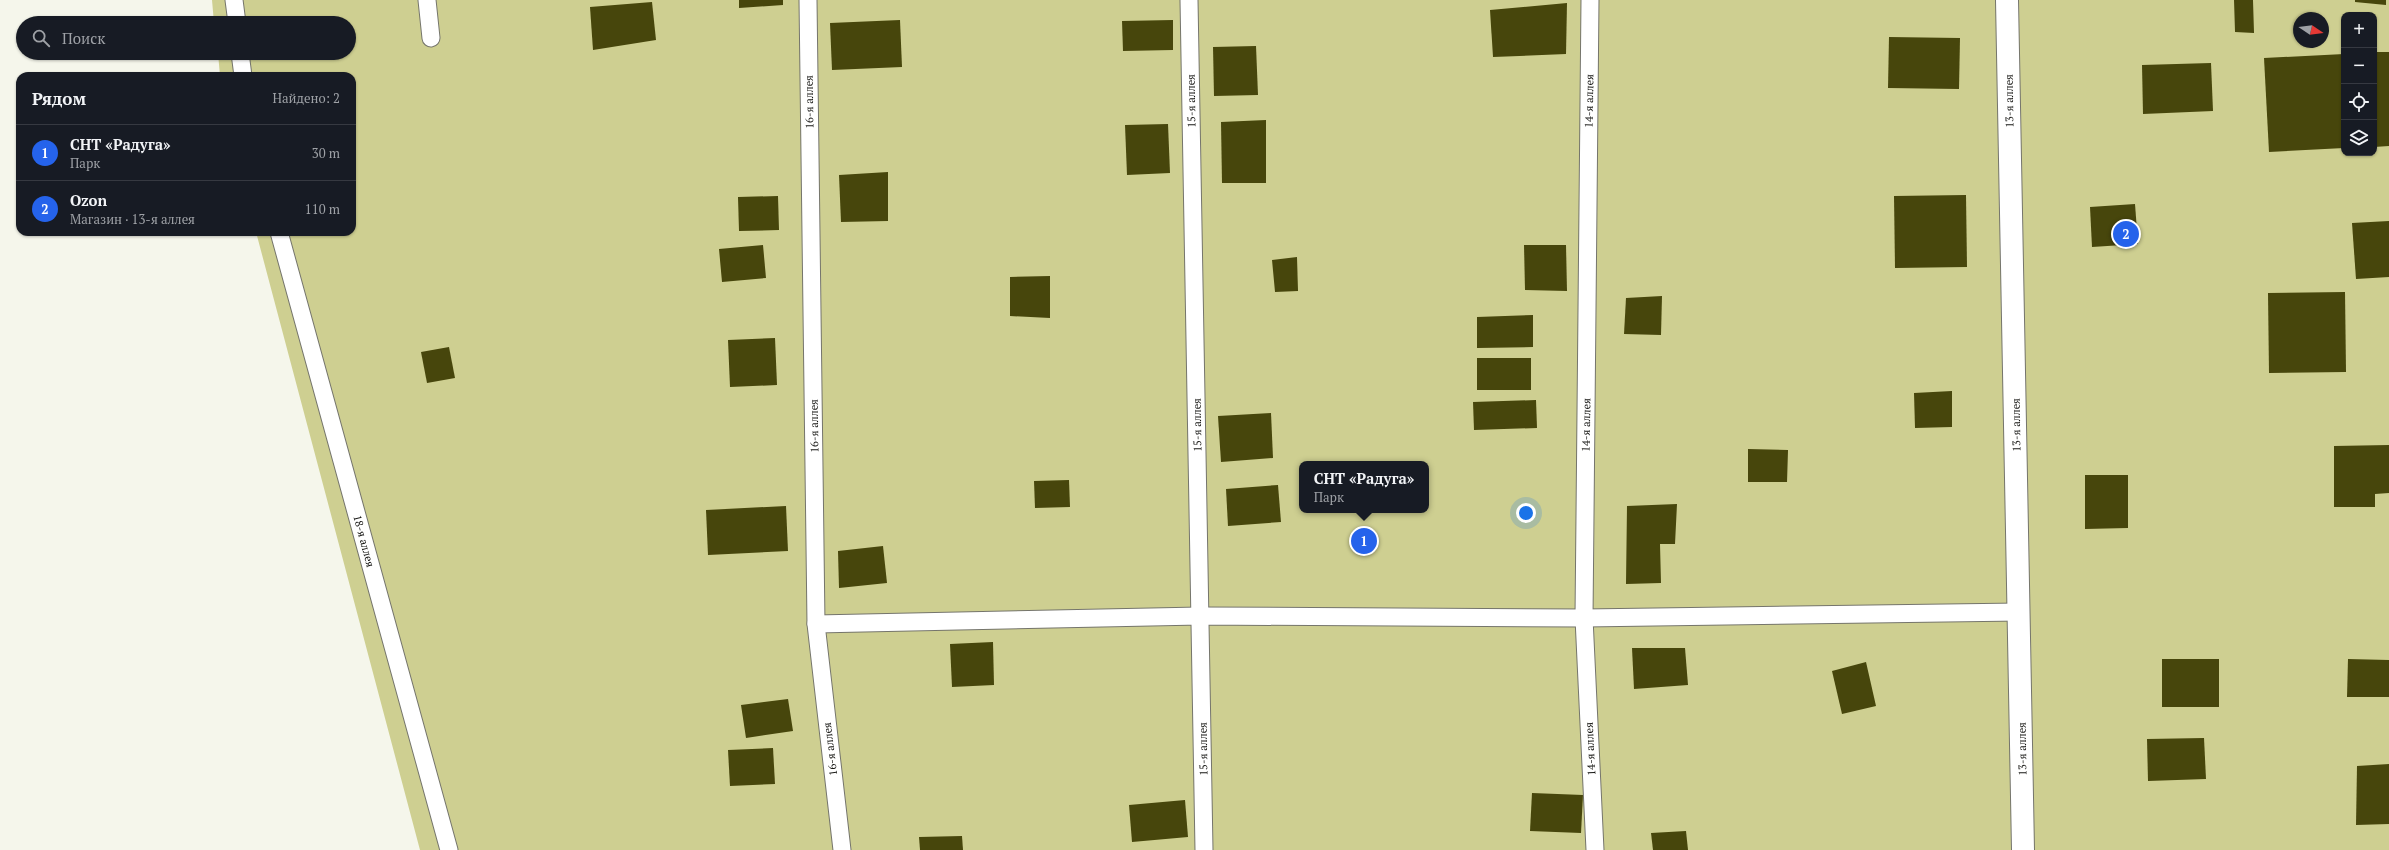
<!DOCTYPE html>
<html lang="ru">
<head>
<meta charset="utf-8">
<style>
	body { margin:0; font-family:"PT Serif",serif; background:#20242c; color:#f1f3f6 }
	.controls { position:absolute; right:12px; top:12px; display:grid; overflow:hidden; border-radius:8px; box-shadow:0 1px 3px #0004 }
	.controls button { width:36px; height:36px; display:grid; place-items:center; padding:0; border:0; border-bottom:1px solid #363941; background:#171b24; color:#f1f3f6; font:20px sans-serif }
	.compass { position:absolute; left:2293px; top:12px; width:36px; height:36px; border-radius:50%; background:#171b24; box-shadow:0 1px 3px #0004; rotate:103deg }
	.you { position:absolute; left:1526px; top:513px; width:14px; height:14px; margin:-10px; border:3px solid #fff; border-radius:50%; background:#1a73e8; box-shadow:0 0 0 6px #1a73e833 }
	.badge { display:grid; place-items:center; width:26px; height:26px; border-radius:50%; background:#2563eb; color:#fff; font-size:13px; font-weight:700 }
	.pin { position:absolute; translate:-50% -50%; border:2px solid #fff; box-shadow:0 1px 4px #0006 }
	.popup { position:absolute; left:1299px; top:461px; width:130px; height:52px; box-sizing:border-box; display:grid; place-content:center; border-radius:8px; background:#171b24; filter:drop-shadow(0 1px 3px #0005); font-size:13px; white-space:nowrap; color:#9ea1a6 }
	.popup b { font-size:15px; color:#f1f3f6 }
	.popup::after { content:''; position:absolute; left:50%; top:100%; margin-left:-8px; border:8px solid transparent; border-top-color:#171b24 }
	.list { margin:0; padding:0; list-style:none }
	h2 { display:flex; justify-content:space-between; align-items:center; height:52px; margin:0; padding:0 16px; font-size:17px }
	h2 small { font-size:13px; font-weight:400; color:#9ea1a6 }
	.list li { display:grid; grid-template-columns:26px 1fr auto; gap:12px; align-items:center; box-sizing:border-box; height:56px; padding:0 16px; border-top:1px solid #363941 }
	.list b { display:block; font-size:15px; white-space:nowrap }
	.list p { margin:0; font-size:13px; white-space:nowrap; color:#9ea1a6 }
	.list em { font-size:13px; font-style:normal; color:#9ea1a6 }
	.icon { flex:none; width:22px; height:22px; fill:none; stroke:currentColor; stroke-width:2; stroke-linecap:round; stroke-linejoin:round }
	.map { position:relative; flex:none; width:2389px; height:850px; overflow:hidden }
	.search { position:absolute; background:#171b24; box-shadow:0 1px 3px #0004; left:16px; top:16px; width:340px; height:44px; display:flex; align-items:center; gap:10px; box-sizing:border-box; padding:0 14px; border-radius:22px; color:#9ea1a6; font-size:15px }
	.panel { position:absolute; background:#171b24; box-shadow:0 1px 3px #0004; left:16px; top:72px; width:340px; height:164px; border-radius:12px }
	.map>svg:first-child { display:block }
	.green { fill:#cecf91; fill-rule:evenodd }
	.building { fill:#47460c }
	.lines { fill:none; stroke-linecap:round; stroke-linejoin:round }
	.lane-casing { stroke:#75756c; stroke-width:19 }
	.street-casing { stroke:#75756c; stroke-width:24 }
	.lane { stroke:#fff; stroke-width:17 }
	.street { stroke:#fff; stroke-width:22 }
	.labels { text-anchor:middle; stroke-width:4; stroke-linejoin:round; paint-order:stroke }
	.street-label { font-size:11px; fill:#141411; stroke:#fff }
</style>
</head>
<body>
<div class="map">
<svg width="2389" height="850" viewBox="0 0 2389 850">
	<rect width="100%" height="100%" fill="#f5f6eb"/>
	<path class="green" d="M212 0H2389V850H420L256 232H352V76H220L218 53H349V23H214ZM2344 15H2374V153H2344ZM2299 18H2323V42H2299ZM1302 464H1426V510H1302Z"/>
	<g class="building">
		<polygon points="739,0 783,0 783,5 739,8"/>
		<polygon points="2234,0 2253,0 2254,33 2235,32"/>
		<polygon points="2355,0 2386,0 2386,5 2355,2"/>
		<polygon points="652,2 656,40 593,50 590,7"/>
		<polygon points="1567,3 1566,54 1493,57 1490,10"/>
		<polygon points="900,20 902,67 832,70 830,23"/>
		<polygon points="1173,20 1173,50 1123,51 1122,21"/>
		<polygon points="1889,37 1960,38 1959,89 1888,88"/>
		<polygon points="1256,46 1258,95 1214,96 1213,47"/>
		<polygon points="2374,52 2389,52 2389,146 2374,147"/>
		<polygon points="2344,54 2344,148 2269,152 2264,58"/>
		<polygon points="2211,63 2213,111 2143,114 2142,65"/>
		<polygon points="1266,120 1266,183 1222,183 1221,122"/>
		<polygon points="1168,124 1170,173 1127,175 1125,125"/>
		<polygon points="888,172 888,221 841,222 839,175"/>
		<polygon points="1966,195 1967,267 1895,268 1894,196"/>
		<polygon points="778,196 779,230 739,231 738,197"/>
		<polygon points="2135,204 2138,244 2092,247 2090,207"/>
		<polygon points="2389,221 2389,277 2356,279 2352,223"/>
		<polygon points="763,245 766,278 722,282 719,249"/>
		<polygon points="1524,245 1566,245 1567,291 1525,290"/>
		<polygon points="1297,257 1298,291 1275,292 1272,260"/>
		<polygon points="1050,276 1050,318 1010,316 1010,277"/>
		<polygon points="2345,292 2346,372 2269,373 2268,293"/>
		<polygon points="1662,296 1661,335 1624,334 1626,298"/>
		<polygon points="1533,315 1533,347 1477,348 1477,317"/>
		<polygon points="775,338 777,385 730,387 728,340"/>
		<polygon points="449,347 455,378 427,383 421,352"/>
		<rect x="1477" y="358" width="54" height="32"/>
		<polygon points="1952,391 1952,427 1915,428 1914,393"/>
		<polygon points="1536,400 1537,428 1474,430 1473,402"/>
		<polygon points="1271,413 1273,458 1221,462 1218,416"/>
		<polygon points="2389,445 2389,493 2375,494 2375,507 2334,507 2334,446"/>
		<polygon points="1748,449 1788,450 1787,482 1748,482"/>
		<polygon points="2085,475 2128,475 2128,528 2085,529"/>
		<polygon points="1069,480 1070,507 1035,508 1034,481"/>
		<polygon points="1278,485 1281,522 1228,526 1226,489"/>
		<polygon points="1677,504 1675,544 1660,544 1661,583 1626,584 1627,506"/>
		<polygon points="786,506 788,551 708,555 706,510"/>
		<polygon points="883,546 887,583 839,588 838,551"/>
		<polygon points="993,642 994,685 952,687 950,644"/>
		<polygon points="1632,648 1685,648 1688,685 1634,689"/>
		<rect x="2162" y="659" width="57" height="48"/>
		<polygon points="2348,659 2389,660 2389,697 2347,697"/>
		<polygon points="1866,662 1876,706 1842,714 1832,671"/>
		<polygon points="788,699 793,731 746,738 741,705"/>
		<polygon points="2204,738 2206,779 2148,781 2147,739"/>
		<polygon points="773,748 775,784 730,786 728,750"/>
		<polygon points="2389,764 2389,824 2356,825 2357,766"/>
		<polygon points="1532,793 1583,795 1581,833 1530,831"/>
		<polygon points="1185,800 1188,837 1132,842 1129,805"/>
		<polygon points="1686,831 1688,850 1653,850 1651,833"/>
		<polygon points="962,836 963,850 920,850 919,837"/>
	</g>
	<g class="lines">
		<g class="lane-casing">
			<g id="lane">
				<polyline points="234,0 237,23"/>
				<polyline points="427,0 431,38"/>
				<polyline points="808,0 816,624 842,850"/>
				<polyline points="1189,0 1204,850"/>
				<polyline points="1590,0 1584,618 1595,850"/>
				<polyline points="240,53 243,76"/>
				<polyline points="279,232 449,850"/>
				<polyline points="816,624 1200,616 1584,618 2020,612"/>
			</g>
		</g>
		<g class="street-casing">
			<polyline id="street" points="2007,0 2023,850"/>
		</g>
		<use href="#lane" class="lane"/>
		<use href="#street" class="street"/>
	</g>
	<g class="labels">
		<g class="street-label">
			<text transform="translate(1191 101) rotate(-91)" y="4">15-я аллея</text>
			<text transform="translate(1589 101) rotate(-89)" y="4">14-я аллея</text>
			<text transform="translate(2009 101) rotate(-91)" y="4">13-я аллея</text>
			<text transform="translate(809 102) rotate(-91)" y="4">16-я аллея</text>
			<text transform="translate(1197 425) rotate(-91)" y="4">15-я аллея</text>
			<text transform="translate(1586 425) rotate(-89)" y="4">14-я аллея</text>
			<text transform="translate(2016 425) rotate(-91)" y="4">13-я аллея</text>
			<text transform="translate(814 426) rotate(-91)" y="4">16-я аллея</text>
			<text transform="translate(364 541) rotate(75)" y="4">18-я аллея</text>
			<text transform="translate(830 749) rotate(-97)" y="4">16-я аллея</text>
			<text transform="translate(1203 749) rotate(-91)" y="4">15-я аллея</text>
			<text transform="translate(1590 749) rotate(-93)" y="4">14-я аллея</text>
			<text transform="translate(2022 749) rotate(-91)" y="4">13-я аллея</text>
		</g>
	</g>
</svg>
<div class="controls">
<button>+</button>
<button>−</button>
<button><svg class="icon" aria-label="locate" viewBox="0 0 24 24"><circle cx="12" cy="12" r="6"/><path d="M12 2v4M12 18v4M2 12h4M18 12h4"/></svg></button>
<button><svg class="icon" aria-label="layers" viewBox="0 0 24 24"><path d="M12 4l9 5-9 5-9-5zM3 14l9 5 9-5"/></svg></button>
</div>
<svg class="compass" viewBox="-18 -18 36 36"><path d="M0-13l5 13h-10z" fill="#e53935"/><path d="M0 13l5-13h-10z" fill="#9ea1a6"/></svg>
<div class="you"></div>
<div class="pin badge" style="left:1364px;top:541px">1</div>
<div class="popup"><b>СНТ «Радуга»</b>Парк</div>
<div class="pin badge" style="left:2126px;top:234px">2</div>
<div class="search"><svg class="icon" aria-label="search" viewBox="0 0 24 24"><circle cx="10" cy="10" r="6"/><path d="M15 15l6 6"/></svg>Поиск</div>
<section class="panel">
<h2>Рядом<small>Найдено: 2</small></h2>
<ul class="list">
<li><span class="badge">1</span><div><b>СНТ «Радуга»</b><p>Парк</p></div><em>30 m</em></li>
<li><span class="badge">2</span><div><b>Ozon</b><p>Магазин · 13-я аллея</p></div><em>110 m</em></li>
</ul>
</section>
</div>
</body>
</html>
